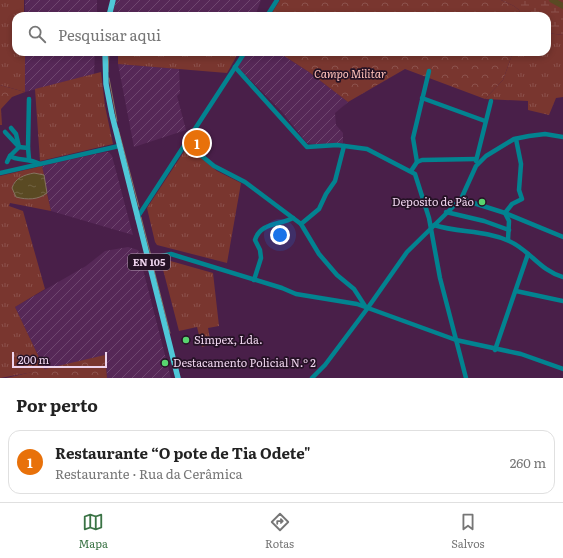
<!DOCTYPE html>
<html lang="pt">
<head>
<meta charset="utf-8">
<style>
	body { margin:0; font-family:Literata,serif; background:#f6f6f6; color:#222 }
	.scale { position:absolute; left:12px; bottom:10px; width:95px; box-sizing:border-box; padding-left:4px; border:2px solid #eed4ed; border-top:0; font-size:11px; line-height:14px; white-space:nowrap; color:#eed4ed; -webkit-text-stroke:3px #251225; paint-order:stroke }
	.you { position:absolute; left:280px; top:235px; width:14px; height:14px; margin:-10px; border:3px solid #fff; border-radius:50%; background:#1a73e8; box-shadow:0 0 0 6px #1a73e833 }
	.badge { display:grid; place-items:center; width:26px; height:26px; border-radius:50%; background:#3a7345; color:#fff; font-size:13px; font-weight:700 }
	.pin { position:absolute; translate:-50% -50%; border:2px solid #fff; box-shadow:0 1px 4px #0006 }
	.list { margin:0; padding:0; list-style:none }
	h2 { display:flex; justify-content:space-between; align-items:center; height:52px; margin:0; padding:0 16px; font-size:17px }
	h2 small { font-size:13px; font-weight:400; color:#767676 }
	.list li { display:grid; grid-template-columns:26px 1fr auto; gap:12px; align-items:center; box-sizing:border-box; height:64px; margin:0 8px 8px; padding:0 8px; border:1px solid #e0e0e0; border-radius:12px }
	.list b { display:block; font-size:15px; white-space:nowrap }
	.list p { margin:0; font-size:13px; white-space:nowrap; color:#767676 }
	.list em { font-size:13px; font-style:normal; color:#767676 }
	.icon { flex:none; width:22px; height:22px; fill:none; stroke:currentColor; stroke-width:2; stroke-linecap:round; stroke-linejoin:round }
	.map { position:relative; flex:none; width:563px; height:378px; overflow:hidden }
	.search { position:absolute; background:#fff; box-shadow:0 2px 6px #0003; left:12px; right:12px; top:12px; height:44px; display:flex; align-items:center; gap:10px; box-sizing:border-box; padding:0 14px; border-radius:12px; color:#767676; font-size:15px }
	.sheet { height:124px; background:#fff }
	nav { display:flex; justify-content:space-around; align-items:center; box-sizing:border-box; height:56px; border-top:1px solid #e0e0e0; background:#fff; font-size:11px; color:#767676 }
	nav a { display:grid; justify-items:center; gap:2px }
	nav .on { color:#3a7345 }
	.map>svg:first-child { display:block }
	.industrial { fill:url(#industrial-furrows) }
	.grass { fill:url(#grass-tufts) }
	.forest { fill:url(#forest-crowns) }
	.wetland { fill:url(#wetland-marsh) }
	.water { fill:url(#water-ripples); stroke:#867360 }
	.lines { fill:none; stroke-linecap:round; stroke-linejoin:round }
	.stream { stroke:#867360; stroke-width:1 }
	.river { stroke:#5a4a23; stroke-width:5.5 }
	.minor { stroke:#028390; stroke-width:4.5 }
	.major { stroke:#4fc7d7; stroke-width:5.5 }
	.poi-dot { fill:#58d56f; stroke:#251225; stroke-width:1.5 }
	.labels { text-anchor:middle; stroke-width:3.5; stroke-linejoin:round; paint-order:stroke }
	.shield { fill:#251225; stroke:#b29ab1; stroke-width:1 }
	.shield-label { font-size:10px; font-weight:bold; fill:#eed4ed }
	.park-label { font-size:11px; font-style:italic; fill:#ffc1b9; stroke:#251225 }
	.poi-label { font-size:11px; fill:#eed4ed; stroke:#251225; text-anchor:start }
</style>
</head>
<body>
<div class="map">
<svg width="563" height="378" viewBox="0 0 563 378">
	<defs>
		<pattern id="industrial-furrows" width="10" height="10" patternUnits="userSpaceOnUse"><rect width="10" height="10" fill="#562857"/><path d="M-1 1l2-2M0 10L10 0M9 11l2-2" fill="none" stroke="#6f466f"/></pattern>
		<pattern id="grass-tufts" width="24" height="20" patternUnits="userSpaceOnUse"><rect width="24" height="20" fill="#79362f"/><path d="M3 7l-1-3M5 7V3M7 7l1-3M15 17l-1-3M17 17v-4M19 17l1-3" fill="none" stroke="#8c524d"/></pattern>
		<pattern id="forest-crowns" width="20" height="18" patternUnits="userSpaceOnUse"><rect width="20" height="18" fill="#79362f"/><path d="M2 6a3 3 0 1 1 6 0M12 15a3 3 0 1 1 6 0" fill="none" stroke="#8c524d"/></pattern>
		<pattern id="wetland-marsh" width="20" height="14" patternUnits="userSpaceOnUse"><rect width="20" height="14" fill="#79362f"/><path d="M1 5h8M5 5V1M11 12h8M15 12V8" fill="none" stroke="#8c524d"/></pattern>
		<pattern id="water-ripples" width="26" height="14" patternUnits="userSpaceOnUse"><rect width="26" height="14" fill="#5a4a23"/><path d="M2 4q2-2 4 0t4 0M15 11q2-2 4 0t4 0" fill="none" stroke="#726343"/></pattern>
	</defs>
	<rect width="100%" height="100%" fill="#491f49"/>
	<g class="industrial">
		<rect x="25" y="0" width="72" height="16"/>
		<polygon points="116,0 261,0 255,16 112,16"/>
		<polygon points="25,52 95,52 94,74 25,92"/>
		<polygon points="247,52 278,52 309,72 348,102 335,113 336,125 343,133 343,143 318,145 307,143 282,112 238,67"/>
		<polygon points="118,64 179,69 180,93 177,96 186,130 134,147"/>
		<polygon points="105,152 109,152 112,156 133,235 51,211 42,166"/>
		<polygon points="128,247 138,250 166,359 163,360 165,366 168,366 171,378 107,378 105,355 45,370 15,307 86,266 105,251"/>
	</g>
	<g class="grass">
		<polygon points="0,0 24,0 24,16 16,16 16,52 25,52 25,92 0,85"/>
		<polygon points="547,33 563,35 563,97 556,98 549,115 528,110 528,101 485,99 503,80 513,52 547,52"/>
		<polygon points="118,52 239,52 227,73 118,64"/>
		<polygon points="101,72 105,106 113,144 40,161 35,89"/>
		<polygon points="187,147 217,171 241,183 227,263 157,245 155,242 147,208"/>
		<polygon points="42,166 44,175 25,175 13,184 24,199 37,198 47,193 51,211 10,203 9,206 23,211 45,289 15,307 45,370 0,378 0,176"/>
		<polygon points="160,258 213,273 219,326 208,328 211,344 202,347 197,327 179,331"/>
	</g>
	<g class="forest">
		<polygon points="280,0 501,0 514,6 519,10 519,16 270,16"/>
		<polygon points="278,52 513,52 503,80 485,99 405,69 348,102 309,72"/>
		<polygon points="0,85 25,92 12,97 1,109 2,125 0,125"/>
		<polygon points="105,355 107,378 6,378"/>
	</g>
	<polygon class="wetland" points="501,0 563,0 563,35 547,33 547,16 520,16 519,10 514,6"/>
	<path class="water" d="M34 173 44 175 47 193C38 200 27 200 16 197L12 188C15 178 24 175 34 173Z"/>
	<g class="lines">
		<g class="stream">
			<polyline points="108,72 109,52"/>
			<polyline points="109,78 117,121"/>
			<polyline points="118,128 139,207"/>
			<polyline points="141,217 151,256"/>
			<polyline points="152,262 170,333"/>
		</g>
		<polyline class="river" points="552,0 563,6"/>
		<g class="minor">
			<polyline points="267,16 277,0"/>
			<polyline points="235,67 307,147 337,145 367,149 415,174 429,218 440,278 466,378"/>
			<polyline points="422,98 485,121"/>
			<polyline points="5,132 19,147 28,148 29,99"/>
			<polyline points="186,143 214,166 245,182 301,224 319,254 337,275 354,289 365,306"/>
			<polyline points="28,148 29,159"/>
			<path d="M10 156C17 161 28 158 40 164"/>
			<polyline points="476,161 491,101"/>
			<polyline points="7,162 10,156 19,147 16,134 11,128"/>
			<polyline points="417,162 413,138 429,71"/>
			<polyline points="411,171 417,162 422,160 476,159"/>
			<polyline points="0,173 119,146"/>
			<polyline points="461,199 505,213 563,237"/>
			<polyline points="446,212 484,221 509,230"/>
			<polyline points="137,218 245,52"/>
			<polyline points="301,224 319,209 326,194 335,181 344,146"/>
			<path d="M434 225C459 233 485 230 509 241 530 250 540 271 563 277"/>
			<polyline points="508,240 509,221 505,213 512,204 522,199 519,190 521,164 516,139"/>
			<polyline points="148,259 171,254 282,288 296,294 357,304 456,340 521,354 563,369"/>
			<path d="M254 280 261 258 260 250 255 240C260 223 279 225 293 218"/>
			<polyline points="516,291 563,301"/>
			<polyline points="495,350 528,254"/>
			<polyline points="312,378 325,365 367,309 407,252 461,199 476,166 486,156 514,139 529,136 545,134 563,137"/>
		</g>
		<g class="major">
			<polyline points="109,16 113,0"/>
			<polyline points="105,52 106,84 112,115 178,378"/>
		</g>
	</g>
	<g class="poi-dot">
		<circle cx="482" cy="202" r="4"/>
		<circle cx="186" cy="340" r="4"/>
		<circle cx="165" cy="363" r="4"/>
	</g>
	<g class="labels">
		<rect class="shield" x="128" y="254" width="42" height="16" rx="3"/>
		<g class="shield-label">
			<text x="149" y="266">EN 105</text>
		</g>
		<g class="park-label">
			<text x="350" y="78">Campo Militar</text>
		</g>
		<g class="poi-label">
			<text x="474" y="206" text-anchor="end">Deposito de Pão</text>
			<text x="194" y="344">Simpex, Lda.</text>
			<text x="173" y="367">Destacamento Policial N.º 2</text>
		</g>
	</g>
</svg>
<div class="scale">200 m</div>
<div class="you"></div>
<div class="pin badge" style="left:197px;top:143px;background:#e8710a">1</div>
<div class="search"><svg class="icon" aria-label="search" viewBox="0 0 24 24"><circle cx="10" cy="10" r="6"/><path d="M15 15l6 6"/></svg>Pesquisar aqui</div>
</div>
<section class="sheet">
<h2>Por perto<small></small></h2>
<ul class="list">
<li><span class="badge" style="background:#e8710a">1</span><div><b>Restaurante “O pote de Tia Odete&quot;</b><p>Restaurante · Rua da Cerâmica</p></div><em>260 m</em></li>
</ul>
</section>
<nav>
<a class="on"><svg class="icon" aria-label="map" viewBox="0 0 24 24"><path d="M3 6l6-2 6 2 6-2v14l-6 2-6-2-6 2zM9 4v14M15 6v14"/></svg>Mapa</a>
<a><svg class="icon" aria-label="directions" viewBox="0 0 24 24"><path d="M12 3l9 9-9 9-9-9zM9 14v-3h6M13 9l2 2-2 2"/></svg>Rotas</a>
<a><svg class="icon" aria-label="saved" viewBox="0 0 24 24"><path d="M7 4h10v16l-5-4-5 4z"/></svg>Salvos</a>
</nav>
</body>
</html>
